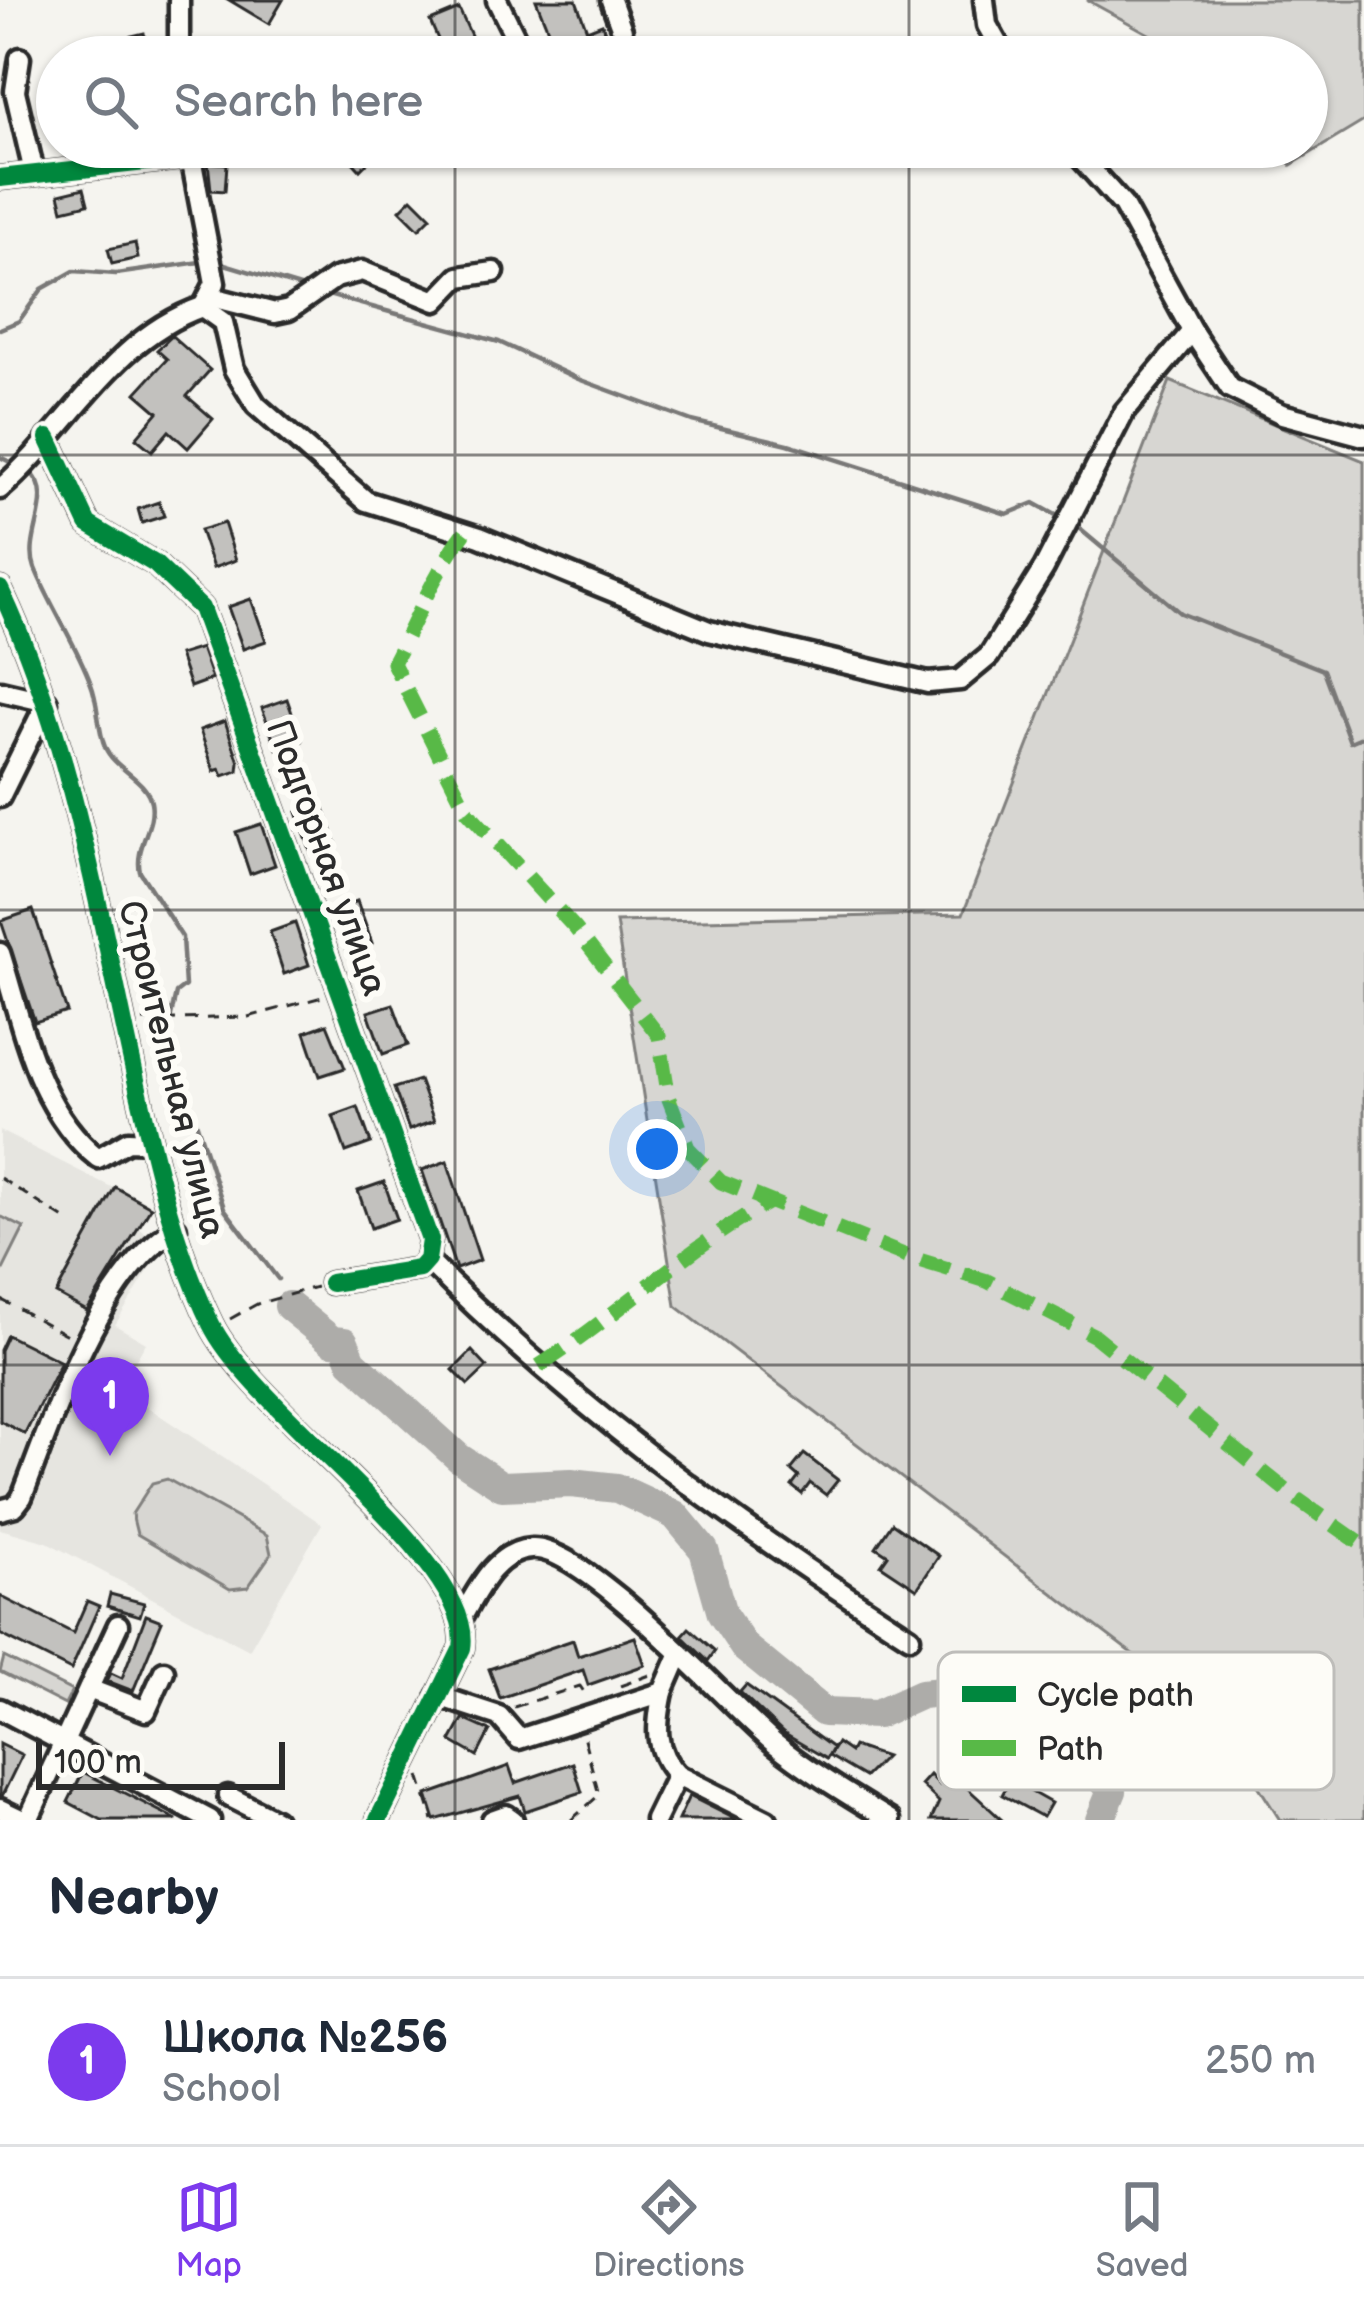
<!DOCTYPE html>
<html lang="en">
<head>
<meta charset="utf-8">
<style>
	body { margin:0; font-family:"Balsamiq Sans",sans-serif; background:#f6f6f7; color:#1f2937 }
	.scale { position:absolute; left:36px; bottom:30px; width:249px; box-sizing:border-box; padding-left:12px; border:6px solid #2b2b2b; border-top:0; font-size:33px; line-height:42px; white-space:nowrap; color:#2b2b2b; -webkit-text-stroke:9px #fdfcf7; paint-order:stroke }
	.you { position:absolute; left:657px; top:1149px; width:42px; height:42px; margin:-30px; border:9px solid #fff; border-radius:50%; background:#1a73e8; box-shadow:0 0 0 18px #1a73e833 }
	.badge { display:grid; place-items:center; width:78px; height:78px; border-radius:50%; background:#7c3aed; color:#fff; font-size:39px; font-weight:700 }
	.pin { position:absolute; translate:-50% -99px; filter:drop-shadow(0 3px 6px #0008) }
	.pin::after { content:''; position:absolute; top:63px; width:42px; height:36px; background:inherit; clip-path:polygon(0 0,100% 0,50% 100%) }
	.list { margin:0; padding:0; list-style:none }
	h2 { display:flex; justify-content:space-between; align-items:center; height:156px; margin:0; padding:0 48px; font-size:51px }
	h2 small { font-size:39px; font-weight:400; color:#747a83 }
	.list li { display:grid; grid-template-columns:78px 1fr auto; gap:36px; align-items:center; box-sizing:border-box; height:168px; padding:0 48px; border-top:3px solid #e0e1e3 }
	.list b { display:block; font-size:45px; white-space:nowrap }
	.list p { margin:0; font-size:39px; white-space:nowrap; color:#747a83 }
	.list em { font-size:39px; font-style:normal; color:#747a83 }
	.icon { flex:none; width:66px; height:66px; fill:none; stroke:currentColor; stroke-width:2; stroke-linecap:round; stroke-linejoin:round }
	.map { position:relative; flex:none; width:1364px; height:1820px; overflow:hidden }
	.search { position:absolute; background:#fff; box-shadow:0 3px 9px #0004; left:36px; right:36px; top:36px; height:132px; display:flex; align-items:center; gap:30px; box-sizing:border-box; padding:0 42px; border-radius:66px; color:#747a83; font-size:45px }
	.sheet { height:324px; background:#fff }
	nav { display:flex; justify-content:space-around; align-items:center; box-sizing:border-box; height:168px; border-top:3px solid #e0e1e3; background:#fff; font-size:33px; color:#747a83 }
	nav a { display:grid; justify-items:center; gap:6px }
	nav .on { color:#7c3aed }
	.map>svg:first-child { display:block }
	.built { fill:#e6e5e0 }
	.green { fill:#d7d6d2; stroke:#81807e; stroke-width:3 }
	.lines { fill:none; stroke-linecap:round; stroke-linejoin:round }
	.stream { stroke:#797877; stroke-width:4.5 }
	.river { stroke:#adaca9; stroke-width:30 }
	.building { fill:#c2c1be; stroke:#2b2b2b; stroke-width:3 }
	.minor-casing { stroke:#2b2b2b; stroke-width:27 }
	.path { stroke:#2b2b2b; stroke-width:3; stroke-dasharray:12 9; stroke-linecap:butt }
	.minor { stroke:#fdfcf7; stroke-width:18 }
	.quiet { stroke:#58b947; stroke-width:15; stroke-dasharray:30 15; stroke-linecap:butt }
	.cycleway-casing { stroke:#fdfcf7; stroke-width:26 }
	.cycleway { stroke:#00873e; stroke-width:18 }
	.grid { fill:none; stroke:#2b2b2b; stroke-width:3; stroke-opacity:0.55 }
	.labels { text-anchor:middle; stroke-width:12; stroke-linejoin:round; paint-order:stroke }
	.street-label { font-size:36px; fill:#2b2b2b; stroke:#fdfcf7 }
	.key { fill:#fdfcf7; stroke:#bebdba; stroke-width:3 }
	.key-label { font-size:33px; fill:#2b2b2b }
</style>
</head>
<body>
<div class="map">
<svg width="1364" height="1820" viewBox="0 0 1364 1820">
	<rect width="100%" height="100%" fill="#f5f4ef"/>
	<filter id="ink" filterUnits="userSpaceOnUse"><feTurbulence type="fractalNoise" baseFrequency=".00833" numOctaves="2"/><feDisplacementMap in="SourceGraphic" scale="24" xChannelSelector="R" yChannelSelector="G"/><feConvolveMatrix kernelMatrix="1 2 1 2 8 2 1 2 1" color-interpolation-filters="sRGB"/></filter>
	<g filter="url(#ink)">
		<polygon class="built" points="0,1131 151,1207 139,1228 163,1247 115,1325 146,1343 119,1388 322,1524 249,1650 47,1542 0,1529"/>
		<g class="green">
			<polygon points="1087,0 1364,0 1364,121 1291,165 1275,147 1307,147 1307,57 1191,57"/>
			<polygon points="1170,381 1364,461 1364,1820 1280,1820 1214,1716 676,1306 616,922 963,914"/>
			<polygon points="0,1216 24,1228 3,1270 0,1269"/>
			<polygon points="167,1479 267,1535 271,1554 248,1587 230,1589 137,1534 132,1514 152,1483"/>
			<polygon points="4,1657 72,1691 65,1705 0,1672"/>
		</g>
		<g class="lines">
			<g class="stream">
				<polyline points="218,262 310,290"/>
				<polyline points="321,293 499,342 578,379 692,421 788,444 1007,514 1034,503 1065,520"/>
				<polyline points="0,329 19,321 42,289 74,271 116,274 207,261"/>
				<polyline points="0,457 14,464"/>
				<path d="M30 472C58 496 23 537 35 568 51 608 76 643 91 684 99 704 97 727 105 747 115 770 146 778 151 802 156 826 134 847 140 872L182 937 185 986 176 993 168 1029 173 1086 193 1112 224 1208 278 1279"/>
				<polyline points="1075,525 1180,613 1323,670 1350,742 1364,736"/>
			</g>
			<polyline class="river" points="289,1306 332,1341 344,1342 352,1361 459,1458 502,1486 571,1483 617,1488 675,1515 704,1550 722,1614 744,1647 824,1712 877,1714 921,1694 974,1689 1001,1720 1017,1728 1026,1709 1081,1751 1112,1791 1100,1820"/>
		</g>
		<g class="building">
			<polygon points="229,0 283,0 269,24"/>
			<polygon points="536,0 576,0 587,30 602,24 615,57 559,57"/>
			<polygon points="459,9 474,42 445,55 430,21"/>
			<polygon points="144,33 149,57 124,57 119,39"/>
			<polygon points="360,147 376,154 360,170 349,158"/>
			<polygon points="208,162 227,164 225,191 211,190"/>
			<polygon points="84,188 88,204 63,210 59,194"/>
			<polygon points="412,198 431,217 419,229 400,210"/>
			<polygon points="135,243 138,258 112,264 108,249"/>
			<polygon points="172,336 210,370 187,396 213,419 188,448 169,431 152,451 136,438 158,412 136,393 167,359 157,350"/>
			<polygon points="159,502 164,516 142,523 138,509"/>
			<polygon points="224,523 236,560 213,568 200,530"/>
			<polygon points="251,599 266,641 243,649 228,607"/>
			<polygon points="201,648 212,679 190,687 179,655"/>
			<polygon points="287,699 302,741 277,749 262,708"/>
			<polygon points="225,721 239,762 238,771 223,776 220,769 214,771 200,730"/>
			<polygon points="322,803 337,845 311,853 297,812"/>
			<polygon points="261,824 275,865 250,874 236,832"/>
			<polygon points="357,901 372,943 347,952 332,910"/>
			<polygon points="33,910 67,1012 35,1022 1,921"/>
			<polygon points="295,923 309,965 284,974 270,932"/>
			<polygon points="393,1004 408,1045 383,1054 368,1012"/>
			<polygon points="327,1024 345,1068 320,1076 305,1032"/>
			<polygon points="419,1080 434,1121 409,1130 394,1088"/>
			<polygon points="358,1107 371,1143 346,1152 333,1116"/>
			<polygon points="447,1161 480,1260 456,1269 422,1170"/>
			<polygon points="384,1182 397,1219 371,1228 358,1191"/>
			<polygon points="115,1187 151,1207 87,1311 56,1294"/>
			<polygon points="7,1335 61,1362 25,1434 0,1421 0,1350"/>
			<polygon points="472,1351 487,1367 468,1385 453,1370"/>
			<polygon points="96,1376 118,1388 110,1403 88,1391"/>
			<polygon points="804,1454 838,1480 826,1495 810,1483 802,1494 792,1486 799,1477 791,1470"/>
			<polygon points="892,1523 939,1556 917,1589 881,1565 888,1555 876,1547"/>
			<polygon points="110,1594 144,1603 140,1616 107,1606"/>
			<polygon points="0,1596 73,1633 87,1601 99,1606 71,1670 0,1634"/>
			<polygon points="146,1615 162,1621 133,1691 107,1681 111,1673 122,1678"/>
			<polygon points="689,1628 715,1651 708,1661 682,1636"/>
			<polygon points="635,1637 645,1665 588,1685 583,1670 500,1698 489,1669 573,1640 578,1656"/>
			<polygon points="746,1685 833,1748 827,1759 783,1733 740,1692"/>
			<polygon points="463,1719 490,1731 477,1756 451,1741"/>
			<polygon points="837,1743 850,1752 853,1746 885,1757 865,1777 829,1756"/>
			<polygon points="0,1744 22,1755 2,1796 0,1796"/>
			<polygon points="573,1763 582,1792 525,1811 520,1796 435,1820 427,1795 509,1766 515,1783"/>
			<polygon points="83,1772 177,1820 102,1820 68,1802"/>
			<polygon points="951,1773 1002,1820 931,1820 939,1802 921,1785 930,1775 940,1785"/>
			<polygon points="1010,1780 1051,1803 1043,1817 1002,1795"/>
			<polygon points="689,1796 737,1820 678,1820"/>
		</g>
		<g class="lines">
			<g class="minor-casing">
				<g id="minor">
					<polyline points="179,0 179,57"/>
					<polyline points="497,0 525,57"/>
					<polyline points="611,0 622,30"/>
					<polyline points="984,0 987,25 1005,57"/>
					<polyline points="20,58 15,91 34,172"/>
					<polyline points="189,147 215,283 205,303"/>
					<polyline points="1071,147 1123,205 1192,331 1230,388 1282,414 1364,436"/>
					<polyline points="0,178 191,157"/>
					<polyline points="212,297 275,313 289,310 335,278 362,271 436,301 459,277 494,272"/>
					<polyline points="202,307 223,322 234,369 256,405 366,501 480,537 709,631 928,683 960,680 989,656 1044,568 1124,412 1192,331"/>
					<polyline points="48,438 88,524 155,564 201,608 430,1240 427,1260 419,1269 331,1283"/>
					<path d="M0 489C68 430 112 338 202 307"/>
					<path d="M0 589C73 744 99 915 136 1080 155 1162 174 1248 211 1324 253 1411 477 1562 462 1648L378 1820"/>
					<polyline points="0,691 47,702 0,797"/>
					<path d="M0 953C23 1025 36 1109 98 1158L128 1141 150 1142"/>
					<path d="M427 1260C576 1409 734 1524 910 1637"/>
					<path d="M0 1510 15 1506 22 1497C54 1416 99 1274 176 1228"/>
					<path d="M462 1617C478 1589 496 1551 531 1549 584 1544 728 1704 774 1743 810 1772 851 1796 890 1820"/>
					<polyline points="89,1689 146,1711 164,1671"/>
					<path d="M663 1692C656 1725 653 1749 677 1775"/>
					<polyline points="438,1696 499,1716 519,1739 663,1692 679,1655"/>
					<polyline points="0,1709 210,1820"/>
					<polyline points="228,1796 275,1820"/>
					<polyline points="0,1809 23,1820"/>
					<polyline points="28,1820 118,1625"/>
					<polyline points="492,1820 506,1815 513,1820"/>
					<polyline points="655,1820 677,1775 767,1820"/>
				</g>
			</g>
			<g class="path">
				<polyline points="143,1020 248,1017 322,997"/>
				<polyline points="0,1178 66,1220"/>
				<polyline points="0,1299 67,1335"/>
				<polyline points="230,1319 257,1304 316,1287"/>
				<polyline points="620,1686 650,1675"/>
				<polyline points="514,1707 580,1686 588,1698"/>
				<polyline points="419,1776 433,1820"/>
				<polyline points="571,1820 599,1795 583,1735"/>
			</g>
			<use href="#minor" class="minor"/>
			<g class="quiet">
				<path d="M465 532C434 573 417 617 393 663L467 811 575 928 659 1036 669 1099 688 1148 721 1182 909 1257 987 1281 1095 1336 1293 1496 1364 1546"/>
				<path d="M539 1366C619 1315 686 1248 769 1202"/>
			</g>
			<g class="cycleway-casing">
				<g id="cycleway">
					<polyline points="0,178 191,157"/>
					<polyline points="48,438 88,524 155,564 201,608 430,1240 427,1260 419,1269 331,1283"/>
					<path d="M0 589C73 744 99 915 136 1080 155 1162 174 1248 211 1324 253 1411 477 1562 462 1648L378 1820"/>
				</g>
			</g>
			<use href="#cycleway" class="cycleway"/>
		</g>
	</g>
	<path class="grid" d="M455 0V57M909 0V57M455 147V1820M909 147V1820M0 455H1364M0 910H1364M0 1365H1364"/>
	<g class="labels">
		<g class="street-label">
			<text transform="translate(328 857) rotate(70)" y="13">Подгорная улица</text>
			<text transform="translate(173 1069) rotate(76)" y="13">Строительная улица</text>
		</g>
	</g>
	<rect x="938" y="1652" width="396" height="138" rx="18" class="key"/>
	<rect x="962" y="1686" width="54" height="16" fill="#00873e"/>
	<rect x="962" y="1740" width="54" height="16" fill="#58b947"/>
	<g class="key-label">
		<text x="1037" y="1706">Cycle path</text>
		<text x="1037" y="1760">Path</text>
	</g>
</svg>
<div class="scale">100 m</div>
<div class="you"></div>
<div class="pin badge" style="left:110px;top:1456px">1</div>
<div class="search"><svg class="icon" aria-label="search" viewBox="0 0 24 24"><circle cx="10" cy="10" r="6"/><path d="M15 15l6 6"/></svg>Search here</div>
</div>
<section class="sheet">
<h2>Nearby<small></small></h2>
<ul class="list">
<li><span class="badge">1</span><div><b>Школа №256</b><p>School</p></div><em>250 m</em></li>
</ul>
</section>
<nav>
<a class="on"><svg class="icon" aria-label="map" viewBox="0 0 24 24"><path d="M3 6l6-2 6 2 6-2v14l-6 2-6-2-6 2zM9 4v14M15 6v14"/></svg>Map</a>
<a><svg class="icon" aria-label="directions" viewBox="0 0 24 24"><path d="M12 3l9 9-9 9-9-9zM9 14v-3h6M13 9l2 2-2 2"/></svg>Directions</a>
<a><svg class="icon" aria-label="saved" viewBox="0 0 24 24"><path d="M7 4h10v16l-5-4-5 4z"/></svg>Saved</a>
</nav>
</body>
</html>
